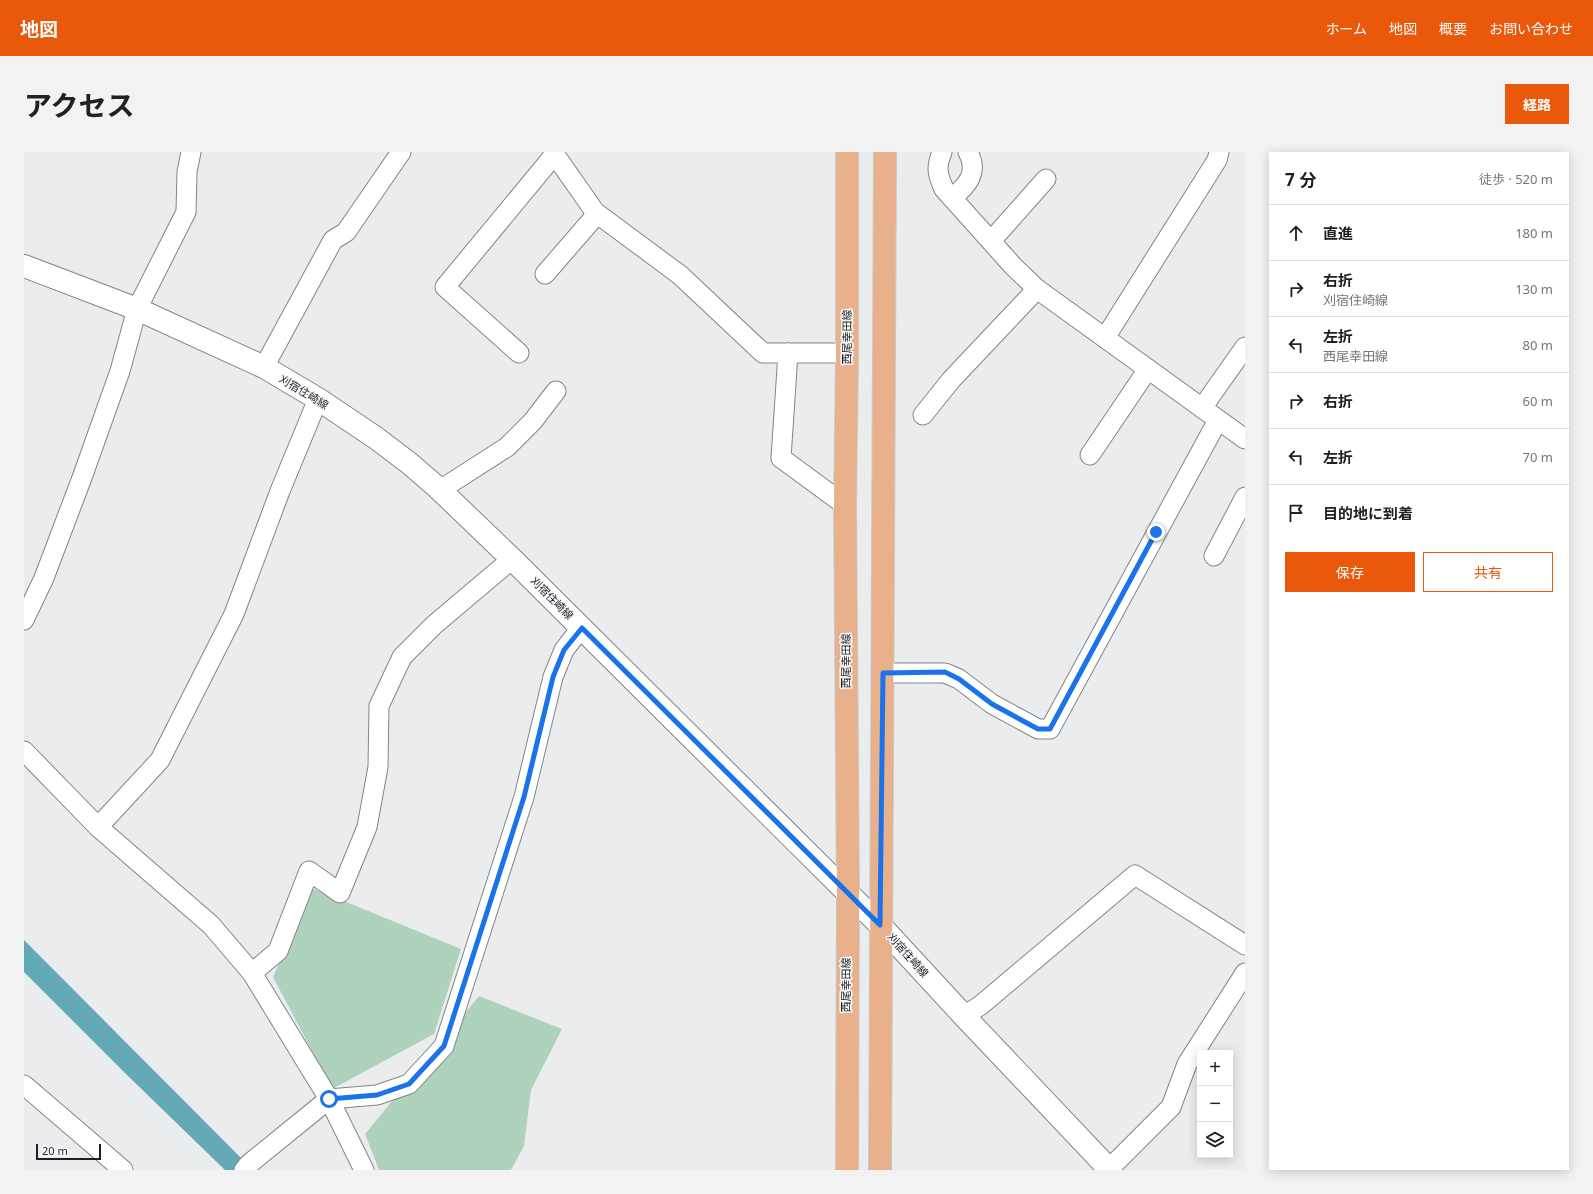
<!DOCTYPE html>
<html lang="ja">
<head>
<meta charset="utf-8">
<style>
	body { margin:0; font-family:"Noto Sans","Noto Sans JP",sans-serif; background:#f2f2f2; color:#202124 }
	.controls { position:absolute; right:12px; bottom:12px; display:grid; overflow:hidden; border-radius:0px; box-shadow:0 2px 10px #0003 }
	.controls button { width:36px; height:36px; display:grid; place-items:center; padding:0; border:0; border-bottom:1px solid #e0e0e0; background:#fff; color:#202124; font:20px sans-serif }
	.scale { position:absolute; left:12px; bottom:10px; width:65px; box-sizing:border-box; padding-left:4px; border:2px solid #1e1f20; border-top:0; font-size:11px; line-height:14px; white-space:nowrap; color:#1e1f20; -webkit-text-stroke:3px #f7f9fc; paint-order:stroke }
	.stop { position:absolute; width:12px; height:12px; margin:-9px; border:3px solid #1a73e8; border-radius:50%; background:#fff }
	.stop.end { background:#1a73e8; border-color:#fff; box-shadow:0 1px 4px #0008 }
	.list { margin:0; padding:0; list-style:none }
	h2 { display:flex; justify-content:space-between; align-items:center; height:52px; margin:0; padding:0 16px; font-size:17px }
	h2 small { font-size:13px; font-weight:400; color:#757577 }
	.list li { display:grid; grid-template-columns:26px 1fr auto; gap:12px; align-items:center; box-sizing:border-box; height:56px; padding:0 16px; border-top:1px solid #e0e0e0 }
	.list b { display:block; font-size:15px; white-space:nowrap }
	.list p { margin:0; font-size:13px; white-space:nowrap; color:#757577 }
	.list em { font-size:13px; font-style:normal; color:#757577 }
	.actions { display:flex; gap:8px; padding:12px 16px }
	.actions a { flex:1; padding:9px 0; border:1px solid #ea580c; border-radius:0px; text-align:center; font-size:14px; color:#ea580c }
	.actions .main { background:#ea580c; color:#fff }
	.icon { flex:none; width:22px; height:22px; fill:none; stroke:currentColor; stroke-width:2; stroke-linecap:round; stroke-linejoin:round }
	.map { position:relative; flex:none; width:1221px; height:1018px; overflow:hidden; border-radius:0px }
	header { display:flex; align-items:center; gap:24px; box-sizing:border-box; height:56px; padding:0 20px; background:#ea580c; color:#fff }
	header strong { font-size:19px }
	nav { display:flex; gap:22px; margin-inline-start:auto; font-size:14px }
	.intro { display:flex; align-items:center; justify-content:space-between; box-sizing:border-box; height:96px; padding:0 24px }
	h1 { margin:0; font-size:28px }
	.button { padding:10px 18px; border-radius:0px; background:#ea580c; color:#fff; font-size:14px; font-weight:700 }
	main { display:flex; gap:24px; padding:0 24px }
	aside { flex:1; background:#fff; border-radius:0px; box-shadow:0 2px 10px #0003 }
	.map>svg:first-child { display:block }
	.green { fill:#aed2bc }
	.water { fill:#64a9b6 }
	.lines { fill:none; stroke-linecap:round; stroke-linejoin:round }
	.minor-casing { stroke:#828587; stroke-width:21 }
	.secondary-casing { stroke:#828587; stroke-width:24 }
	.primary-casing { stroke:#c9c9c9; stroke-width:24 }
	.minor { stroke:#fff; stroke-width:19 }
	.secondary { stroke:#fff; stroke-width:22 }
	.primary { stroke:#e9b08c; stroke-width:22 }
	.route { stroke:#1a73e8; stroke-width:5 }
	.labels { text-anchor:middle; stroke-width:3; stroke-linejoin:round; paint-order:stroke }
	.street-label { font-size:11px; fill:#1e1f20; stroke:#f7f9fc }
</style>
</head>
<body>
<header>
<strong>地図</strong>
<nav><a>ホーム</a><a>地図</a><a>概要</a><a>お問い合わせ</a></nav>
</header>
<div class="intro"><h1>アクセス</h1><a class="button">経路</a></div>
<main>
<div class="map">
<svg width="1221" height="1018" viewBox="0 0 1221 1018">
	<rect width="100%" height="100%" fill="#eaecee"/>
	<g class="green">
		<polygon points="288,736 437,797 410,882 308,937 249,825"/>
		<polygon points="455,844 538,877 507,938 500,994 487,1018 355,1018 341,982"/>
	</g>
	<polygon class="water" points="0,788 229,1018 201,1018 103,923 0,820"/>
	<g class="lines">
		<g class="minor-casing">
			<g id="minor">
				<polyline points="529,0 571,60 656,123 739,201 823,201"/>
				<path d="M918 0C912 15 913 22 920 37L989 114 1013 137 1221 287"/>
				<path d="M928 46C944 33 955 20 944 0"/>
				<polyline points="967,89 1022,27"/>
				<polyline points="521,122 573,62"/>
				<polyline points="1081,186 1193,8 1195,0"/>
				<polyline points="495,201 421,135 531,2"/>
				<polyline points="764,201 757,306 821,353"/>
				<polyline points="240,215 309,88 322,80 377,0"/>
				<polyline points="1178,256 1221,195"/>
				<polyline points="899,263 927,228 1013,137"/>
				<polyline points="1066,303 1124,217"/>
				<polyline points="416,338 483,295 509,269 532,239"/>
				<polyline points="1190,404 1221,345"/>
				<polyline points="0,468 20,426 59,323 96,219 113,157 162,60 163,20 167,0"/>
				<polyline points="859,521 921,521 935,527 968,552 1014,577 1026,577 1194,268"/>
				<polyline points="0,599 74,675 187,773 228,821 305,947 340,1018"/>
				<polyline points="74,675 136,608 210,462 256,339 294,247"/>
				<polyline points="228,821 254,799 285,719 316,741 343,675 354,615 355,554 378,505 410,473 488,407"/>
				<polyline points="940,864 957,853 1111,723 1221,793"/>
				<polyline points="0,933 99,1018"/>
				<polyline points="220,1018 225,1012 305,947 353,943 385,932 420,894 500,645 529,525 540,498 557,476"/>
				<polyline points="1084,1018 1147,955 1163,912 1221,821"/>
			</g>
		</g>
		<g class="secondary-casing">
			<polyline id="secondary" points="0,114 113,157 240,215 294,247 352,286 385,311 414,336 488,407 856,773 940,864 1086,1018"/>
		</g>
		<g class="primary-casing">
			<g id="primary">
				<polyline points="823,1018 824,740 821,353 823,201 823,0"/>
				<polyline points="856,1018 861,0"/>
			</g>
		</g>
		<use href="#minor" class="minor"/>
		<use href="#secondary" class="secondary"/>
		<use href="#primary" class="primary"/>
	</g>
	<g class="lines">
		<polyline class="route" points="305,947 353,943 385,932 420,894 500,645 529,525 540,498 558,476 856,773 859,521 921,520 935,527 968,552 1014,577 1026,577 1132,380"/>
	</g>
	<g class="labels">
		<g class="street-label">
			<text transform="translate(823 185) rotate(-90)" y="4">西尾幸田線</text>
			<text transform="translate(280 240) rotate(31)" y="4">刈宿住崎線</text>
			<text transform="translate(528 446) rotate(45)" y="4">刈宿住崎線</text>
			<text transform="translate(822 509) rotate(-90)" y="4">西尾幸田線</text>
			<text transform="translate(884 803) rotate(48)" y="4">刈宿住崎線</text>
			<text transform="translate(822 833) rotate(-90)" y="4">西尾幸田線</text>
		</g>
	</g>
</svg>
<div class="controls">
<button>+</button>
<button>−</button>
<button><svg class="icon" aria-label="layers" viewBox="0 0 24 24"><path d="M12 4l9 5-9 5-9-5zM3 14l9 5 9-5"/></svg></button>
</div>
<div class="scale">20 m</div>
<div class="stop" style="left:305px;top:947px"></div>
<div class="stop end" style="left:1132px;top:380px"></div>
</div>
<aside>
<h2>7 分<small>徒歩 · 520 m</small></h2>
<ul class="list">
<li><svg class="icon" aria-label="ahead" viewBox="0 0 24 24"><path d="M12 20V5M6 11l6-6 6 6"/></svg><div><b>直進</b></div><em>180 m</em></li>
<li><svg class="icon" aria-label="right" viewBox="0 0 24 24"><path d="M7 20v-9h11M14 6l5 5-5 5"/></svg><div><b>右折</b><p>刈宿住崎線</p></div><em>130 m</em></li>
<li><svg class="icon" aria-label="left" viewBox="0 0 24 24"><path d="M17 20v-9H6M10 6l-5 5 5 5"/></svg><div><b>左折</b><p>西尾幸田線</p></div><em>80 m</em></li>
<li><svg class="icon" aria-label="right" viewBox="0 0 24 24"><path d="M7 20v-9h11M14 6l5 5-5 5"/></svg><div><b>右折</b></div><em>60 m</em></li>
<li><svg class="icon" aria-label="left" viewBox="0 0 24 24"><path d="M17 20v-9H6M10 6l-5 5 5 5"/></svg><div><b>左折</b></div><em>70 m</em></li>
<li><svg class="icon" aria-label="arrive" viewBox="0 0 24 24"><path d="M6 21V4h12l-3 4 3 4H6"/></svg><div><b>目的地に到着</b></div></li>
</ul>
<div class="actions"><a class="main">保存</a><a>共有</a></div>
</aside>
</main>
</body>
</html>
